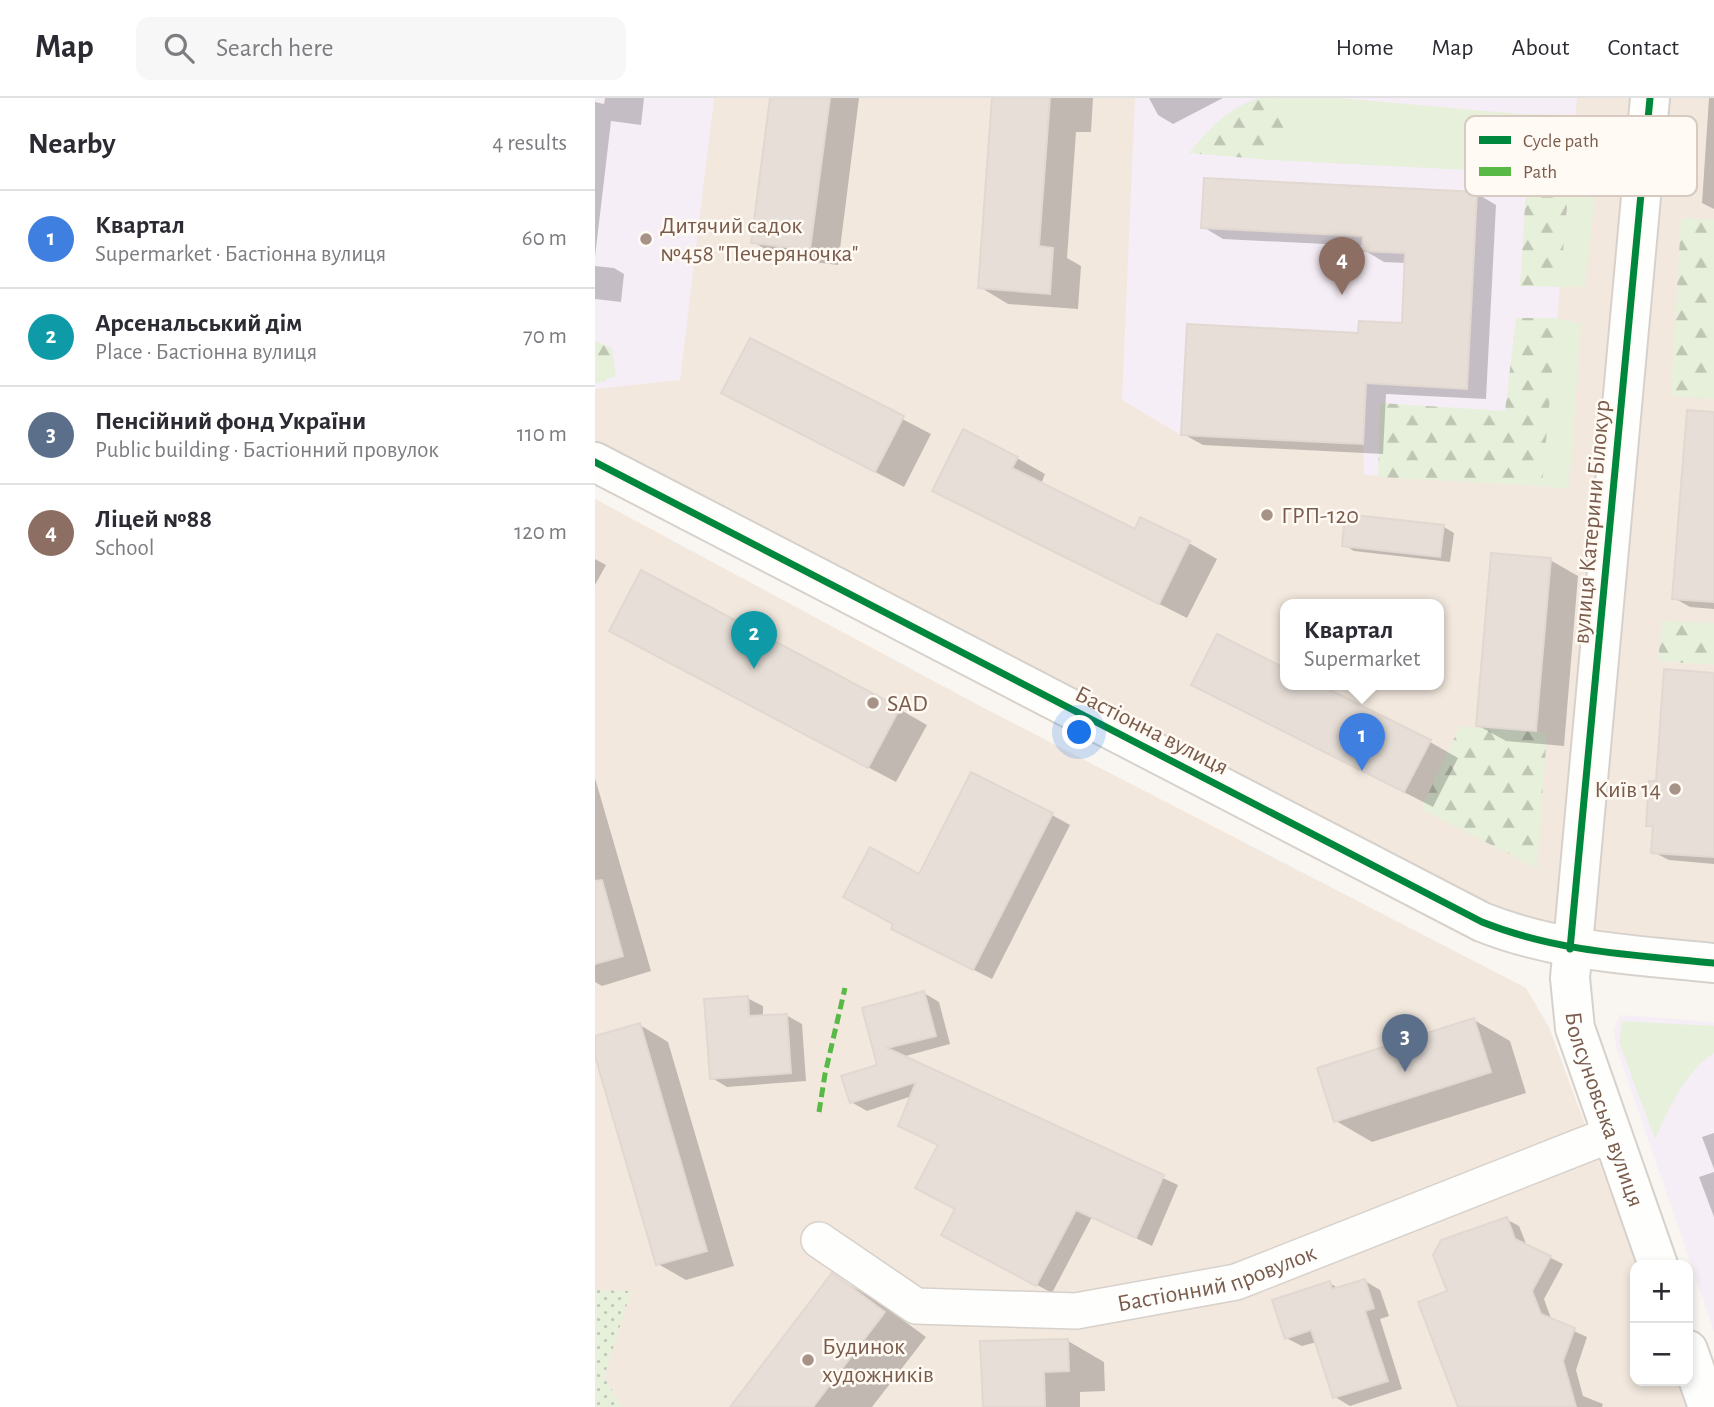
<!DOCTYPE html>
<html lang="en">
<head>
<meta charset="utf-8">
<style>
	body { margin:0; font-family:"Alegreya Sans",sans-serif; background:#f7f7f7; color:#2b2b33 }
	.controls { position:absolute; right:21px; bottom:21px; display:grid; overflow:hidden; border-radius:14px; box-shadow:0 4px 10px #0003 }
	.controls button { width:63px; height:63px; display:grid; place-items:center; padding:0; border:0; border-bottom:2px solid #e1e1e2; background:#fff; color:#2b2b33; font:35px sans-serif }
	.you { position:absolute; left:485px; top:635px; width:24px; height:24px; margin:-18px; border:5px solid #fff; border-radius:50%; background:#1a73e8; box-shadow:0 0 0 10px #1a73e833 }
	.badge { display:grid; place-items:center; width:46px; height:46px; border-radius:50%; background:#625958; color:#fff; font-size:23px; font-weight:700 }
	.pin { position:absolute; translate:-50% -58px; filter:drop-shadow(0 2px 4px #0008) }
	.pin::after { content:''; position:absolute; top:37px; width:24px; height:21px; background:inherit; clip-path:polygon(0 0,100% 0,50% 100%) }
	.popup { position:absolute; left:685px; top:501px; width:164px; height:91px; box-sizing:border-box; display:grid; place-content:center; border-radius:14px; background:#fff; filter:drop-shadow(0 2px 5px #0005); font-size:23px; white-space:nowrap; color:#7c7c81 }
	.popup b { font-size:26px; color:#2b2b33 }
	.popup::after { content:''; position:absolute; left:50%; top:100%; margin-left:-14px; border:14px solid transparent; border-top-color:#fff }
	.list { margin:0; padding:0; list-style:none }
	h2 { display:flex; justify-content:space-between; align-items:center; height:91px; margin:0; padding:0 28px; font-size:30px }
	h2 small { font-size:23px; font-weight:400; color:#7c7c81 }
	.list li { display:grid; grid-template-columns:46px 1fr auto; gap:21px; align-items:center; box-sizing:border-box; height:98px; padding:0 28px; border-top:2px solid #e1e1e2 }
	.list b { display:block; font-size:26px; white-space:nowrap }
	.list p { margin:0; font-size:23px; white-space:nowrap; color:#7c7c81 }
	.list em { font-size:23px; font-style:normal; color:#7c7c81 }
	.icon { flex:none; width:38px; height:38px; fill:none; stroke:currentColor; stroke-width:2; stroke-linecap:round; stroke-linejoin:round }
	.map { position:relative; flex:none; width:1119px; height:1309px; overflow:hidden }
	header { display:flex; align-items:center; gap:42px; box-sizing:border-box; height:98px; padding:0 35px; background:#fff; border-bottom:2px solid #e1e1e2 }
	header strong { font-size:33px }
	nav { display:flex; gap:38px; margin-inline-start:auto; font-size:24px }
	.search { width:490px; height:63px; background:#f7f7f7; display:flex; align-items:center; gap:18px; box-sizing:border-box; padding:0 24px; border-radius:14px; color:#7c7c81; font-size:26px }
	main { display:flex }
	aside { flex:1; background:#fff }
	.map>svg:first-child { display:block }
	.residential { fill:#f2e8de; fill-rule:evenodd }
	.education { fill:#f6eef6 }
	.grass { fill:#e7f0db }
	.forest { fill:url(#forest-firs) }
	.park { fill:url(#park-dots) }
	.shadow { fill:#0003 }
	.building { fill:#e6ded7; stroke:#e2d8d2; stroke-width:2 }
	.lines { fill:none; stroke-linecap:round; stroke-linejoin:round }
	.minor-casing { stroke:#d7d1cb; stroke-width:38 }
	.tertiary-casing { stroke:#d7d1cb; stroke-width:42 }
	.minor { stroke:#fefefd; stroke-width:35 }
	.tertiary { stroke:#fefefd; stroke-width:38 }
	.quiet { stroke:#58b947; stroke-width:5; stroke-dasharray:10 5; stroke-linecap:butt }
	.cycleway-casing { stroke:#fffaf3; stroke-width:11 }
	.cycleway { stroke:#00873e; stroke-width:7 }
	.poi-dot { fill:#a69286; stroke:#fffaf3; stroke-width:2.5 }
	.labels { text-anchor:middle; stroke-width:5; stroke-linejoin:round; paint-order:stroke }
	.poi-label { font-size:24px; fill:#7a5c4d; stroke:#fffaf3; text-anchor:start }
	.street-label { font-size:24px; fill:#7a5c4d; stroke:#fffaf3 }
	.key { fill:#fffaf3; stroke:#d7cbc1; stroke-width:2 }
	.key-label { font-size:19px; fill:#7a5c4d }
</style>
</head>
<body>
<header>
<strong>Map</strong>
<div class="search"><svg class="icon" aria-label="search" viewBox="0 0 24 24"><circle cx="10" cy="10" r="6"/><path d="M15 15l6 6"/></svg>Search here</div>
<nav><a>Home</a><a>Map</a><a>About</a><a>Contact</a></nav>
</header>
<main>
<aside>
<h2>Nearby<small>4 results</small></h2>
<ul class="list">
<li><span class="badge" style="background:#3f7fe0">1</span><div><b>Квартал</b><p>Supermarket · Бастіонна вулиця</p></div><em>60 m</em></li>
<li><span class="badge" style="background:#0f9aa8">2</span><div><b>Арсенальський дім</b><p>Place · Бастіонна вулиця</p></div><em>70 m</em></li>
<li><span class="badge" style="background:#5c6f8a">3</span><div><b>Пенсійний фонд України</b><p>Public building · Бастіонний провулок</p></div><em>110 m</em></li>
<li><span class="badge" style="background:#8d6e63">4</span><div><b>Ліцей №88</b><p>School</p></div><em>120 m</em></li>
</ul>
</aside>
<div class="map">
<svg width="1119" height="1309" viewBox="0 0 1119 1309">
	<defs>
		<pattern id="forest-firs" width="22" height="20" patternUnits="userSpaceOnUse" patternTransform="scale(1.75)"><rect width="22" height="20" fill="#e7f0db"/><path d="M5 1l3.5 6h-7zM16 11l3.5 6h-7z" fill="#c0c6b4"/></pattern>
		<pattern id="park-dots" width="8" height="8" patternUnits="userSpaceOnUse" patternTransform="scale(1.75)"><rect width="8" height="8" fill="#e7f0db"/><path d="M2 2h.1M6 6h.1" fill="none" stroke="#c0c6b4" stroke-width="1.8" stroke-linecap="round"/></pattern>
	</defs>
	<rect width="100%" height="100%" fill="#f9f5f0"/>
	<g class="residential">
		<path d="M0 0H1119V844L1005 834 941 823 872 795 0 343ZM690 507H844V587H690Z"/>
		<polygon points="0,401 387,609 931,890 954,929 1042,1167 1040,1283 1085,1283 1094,1309 27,1309 9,1279 35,1194 0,1192"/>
	</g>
	<g class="education">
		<polygon points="0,0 119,0 85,282 0,291"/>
		<polygon points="540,0 982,0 947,388 769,377 768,346 586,337 527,302"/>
		<polygon points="1025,917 1119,924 1119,1233 1021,948 1019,932"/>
	</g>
	<g class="grass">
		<polygon points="683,0 744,0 925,16 937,30 932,75 676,62 694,41 684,19"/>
		<polygon points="980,17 1009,19 990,188 965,189"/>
		<polygon points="962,220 986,226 974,391 947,388"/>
		<path d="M1027 923 1119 928V955C1090 973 1074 1011 1060 1041L1024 944Z"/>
	</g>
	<g class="forest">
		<path d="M665 0H683L684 19 694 41 676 62 594 55C614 31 633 9 665 0Z"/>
		<polygon points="925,16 980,17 965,189 925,188 932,75 914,50 937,30"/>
		<polygon points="1086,120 1119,122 1119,301 1076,298"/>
		<polygon points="921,220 962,220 947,388 783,379 785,305 910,313"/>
		<polygon points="0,243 17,250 21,278 0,286"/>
		<polygon points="1067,523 1119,525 1119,567 1063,563"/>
		<polygon points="865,628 952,635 942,770 826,711"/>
	</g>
	<polygon class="park" points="0,1192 36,1193 9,1279 27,1309 0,1309"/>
	<g class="shadow">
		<polygon points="10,0 49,0 46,27 16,23 0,159 0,4 9,6"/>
		<polygon points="177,0 264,0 243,167 186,160 158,144"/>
		<polygon points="399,0 498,0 496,34 481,34 472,160 486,168 483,211 413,206 385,189"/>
		<polygon points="554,0 628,0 578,26 563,17"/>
		<polygon points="1114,0 1119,0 1119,111 1107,105"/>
		<polygon points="881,95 901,107 891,301 791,296 788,356 608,347 588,336 764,237 808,226 811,165 789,164 769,152 769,148 628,141 608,129"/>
		<polygon points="0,168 19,170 29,176 26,204 0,201"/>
		<polygon points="156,242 336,336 309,389 129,295"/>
		<polygon points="1119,314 1119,511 1095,509 1079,500"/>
		<polygon points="422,360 450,376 446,386 541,433 594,445 622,461 592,520 339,392"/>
		<polygon points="849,429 859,435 855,464 759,453 749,447"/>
		<polygon points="0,461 11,467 0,487"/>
		<polygon points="955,462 983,478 969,648 911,643 882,627"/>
		<polygon points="44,548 304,611 332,627 301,684"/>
		<polygon points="690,572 690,587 835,644 863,660 838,709 598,586"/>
		<polygon points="1119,577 1119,766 1074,762 1058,754 1060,731 1053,727 1063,685"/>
		<polygon points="0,680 56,873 7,888 0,884"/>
		<polygon points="457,717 475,727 397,881 317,841 325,778"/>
		<polygon points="329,895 344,904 355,946 307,959 583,1087 557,1148 497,1119 457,1195 363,1145 362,1111 344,1047 317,998 272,1013 256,1004 284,968 269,912"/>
		<polygon points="152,900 168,908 168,919 191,917 207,926 211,983 132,989 117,980"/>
		<polygon points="879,922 915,943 931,995 777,1044 741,1023"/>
		<polygon points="45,927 73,944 139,1168 91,1182 63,1166 0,952 0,940"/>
		<polygon points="1119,1035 1119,1071 1107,1039"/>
		<polygon points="1119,1074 1119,1119 1104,1079"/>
		<polygon points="911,1121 924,1128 932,1148 968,1166 949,1201 957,1223 992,1239 981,1272 988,1298 1008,1306 1007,1309 865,1309 854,1194"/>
		<polygon points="237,1177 279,1201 331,1239 277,1309 137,1309"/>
		<polygon points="770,1183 785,1192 794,1218 785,1221 807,1291 755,1308 740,1299 722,1244 707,1248 691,1240 735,1185 744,1191"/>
		<polygon points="473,1243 509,1264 510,1293 485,1294 485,1309 389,1309"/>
	</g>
	<g class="building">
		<polygon points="175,0 235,0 215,152 156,145"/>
		<polygon points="397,0 455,0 444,148 458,150 455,196 383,190"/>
		<polygon points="609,80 882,94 872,291 771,285 768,346 586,337 592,226 763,235 764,223 807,225 810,155 767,153 768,138 606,130"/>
		<polygon points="155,240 309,318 280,374 126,295"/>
		<polygon points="1092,312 1119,314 1119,504 1077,501"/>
		<polygon points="368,331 423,359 417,370 540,431 545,419 595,443 564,506 337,393"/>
		<polygon points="750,416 849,427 845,459 747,448"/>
		<polygon points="896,455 956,460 941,633 881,628"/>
		<polygon points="46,472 305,610 273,670 14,533"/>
		<polygon points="622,536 690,570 690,587 725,587 836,642 809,694 596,587"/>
		<polygon points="1069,571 1119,575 1119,759 1056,755 1058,728 1051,728 1054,683 1061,683"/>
		<polygon points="376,674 458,715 378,872 296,831 298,826 248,799 275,749 324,776"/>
		<polygon points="7,782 28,858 0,866 0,783"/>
		<polygon points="329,893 341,938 292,950 569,1077 541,1140 481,1112 441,1188 346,1137 360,1111 320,1090 343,1047 303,1028 321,984 255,1005 246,978 282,967 267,910"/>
		<polygon points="153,898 154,918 192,916 196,975 115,981 109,901"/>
		<polygon points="879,920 896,974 739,1024 722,970"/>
		<polygon points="45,925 112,1153 61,1167 0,958 0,938"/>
		<polygon points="912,1119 920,1141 956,1158 937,1193 946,1216 980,1230 968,1263 981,1309 863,1309 823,1204 852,1193 838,1157 846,1142"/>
		<polygon points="237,1175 290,1214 218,1309 135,1309"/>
		<polygon points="770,1181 779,1210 770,1213 793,1283 738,1300 716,1232 690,1241 677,1202 735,1183 737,1191"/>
		<polygon points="473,1241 474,1273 449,1274 450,1309 388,1309 385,1243"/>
	</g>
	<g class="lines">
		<g class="minor-casing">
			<g id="minor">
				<path id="s1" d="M224 1142 321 1208 481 1213 641 1184 1017 1036"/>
			</g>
		</g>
		<g class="tertiary-casing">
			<g id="tertiary">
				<path id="s2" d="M1055 0 975 880 980 930 1063 1167"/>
				<path d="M0 364 887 824C962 854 1039 857 1119 865"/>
				<polyline points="1093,1252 1113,1309"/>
			</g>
		</g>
		<use href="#minor" class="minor"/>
		<use href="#tertiary" class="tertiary"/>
		<polyline class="quiet" points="224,1014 230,976 250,890"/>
		<g class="cycleway-casing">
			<g id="cycleway">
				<path d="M0 364 887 824C962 854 1039 857 1119 865"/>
				<polyline points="975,851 1055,0"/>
			</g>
		</g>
		<use href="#cycleway" class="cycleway"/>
	</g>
	<g class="poi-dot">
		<circle cx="51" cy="141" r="7"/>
		<circle cx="672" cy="417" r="7"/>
		<circle cx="278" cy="605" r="7"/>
		<circle cx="1080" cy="691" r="7"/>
		<circle cx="213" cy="1262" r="7"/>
	</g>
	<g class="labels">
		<g class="poi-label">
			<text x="65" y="135">Дитячий садок<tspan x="65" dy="28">№458 "Печеряночка"</tspan></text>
			<text x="686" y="425">ГРП-120</text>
			<text x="292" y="613">SAD</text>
			<text x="1066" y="699" text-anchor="end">Київ 14</text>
			<text x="227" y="1256">Будинок<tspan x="227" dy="28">художників</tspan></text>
		</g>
		<g class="street-label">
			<text transform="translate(996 424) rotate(-85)" y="8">вулиця Катерини Білокур</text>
			<text transform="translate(557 632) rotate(27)" y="8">Бастіонна вулиця</text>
			<text dy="8" stroke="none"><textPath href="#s2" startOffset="1020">Болсуновська вулиця</textPath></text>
			<text dy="8" stroke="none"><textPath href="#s1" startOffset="422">Бастіонний провулок</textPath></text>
		</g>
	</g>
	<rect x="870" y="18" width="232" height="80" rx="10" class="key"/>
	<rect x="884" y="38" width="32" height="8" fill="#00873e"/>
	<rect x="884" y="69" width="32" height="9" fill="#58b947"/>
	<g class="key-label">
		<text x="928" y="49">Cycle path</text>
		<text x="928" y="80">Path</text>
	</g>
</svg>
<div class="controls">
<button>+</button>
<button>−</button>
</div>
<div class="you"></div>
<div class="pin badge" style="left:767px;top:673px;background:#3f7fe0">1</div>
<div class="popup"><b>Квартал</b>Supermarket</div>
<div class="pin badge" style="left:159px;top:571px;background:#0f9aa8">2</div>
<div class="pin badge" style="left:810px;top:974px;background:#5c6f8a">3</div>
<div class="pin badge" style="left:747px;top:197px;background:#8d6e63">4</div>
</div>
</main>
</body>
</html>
